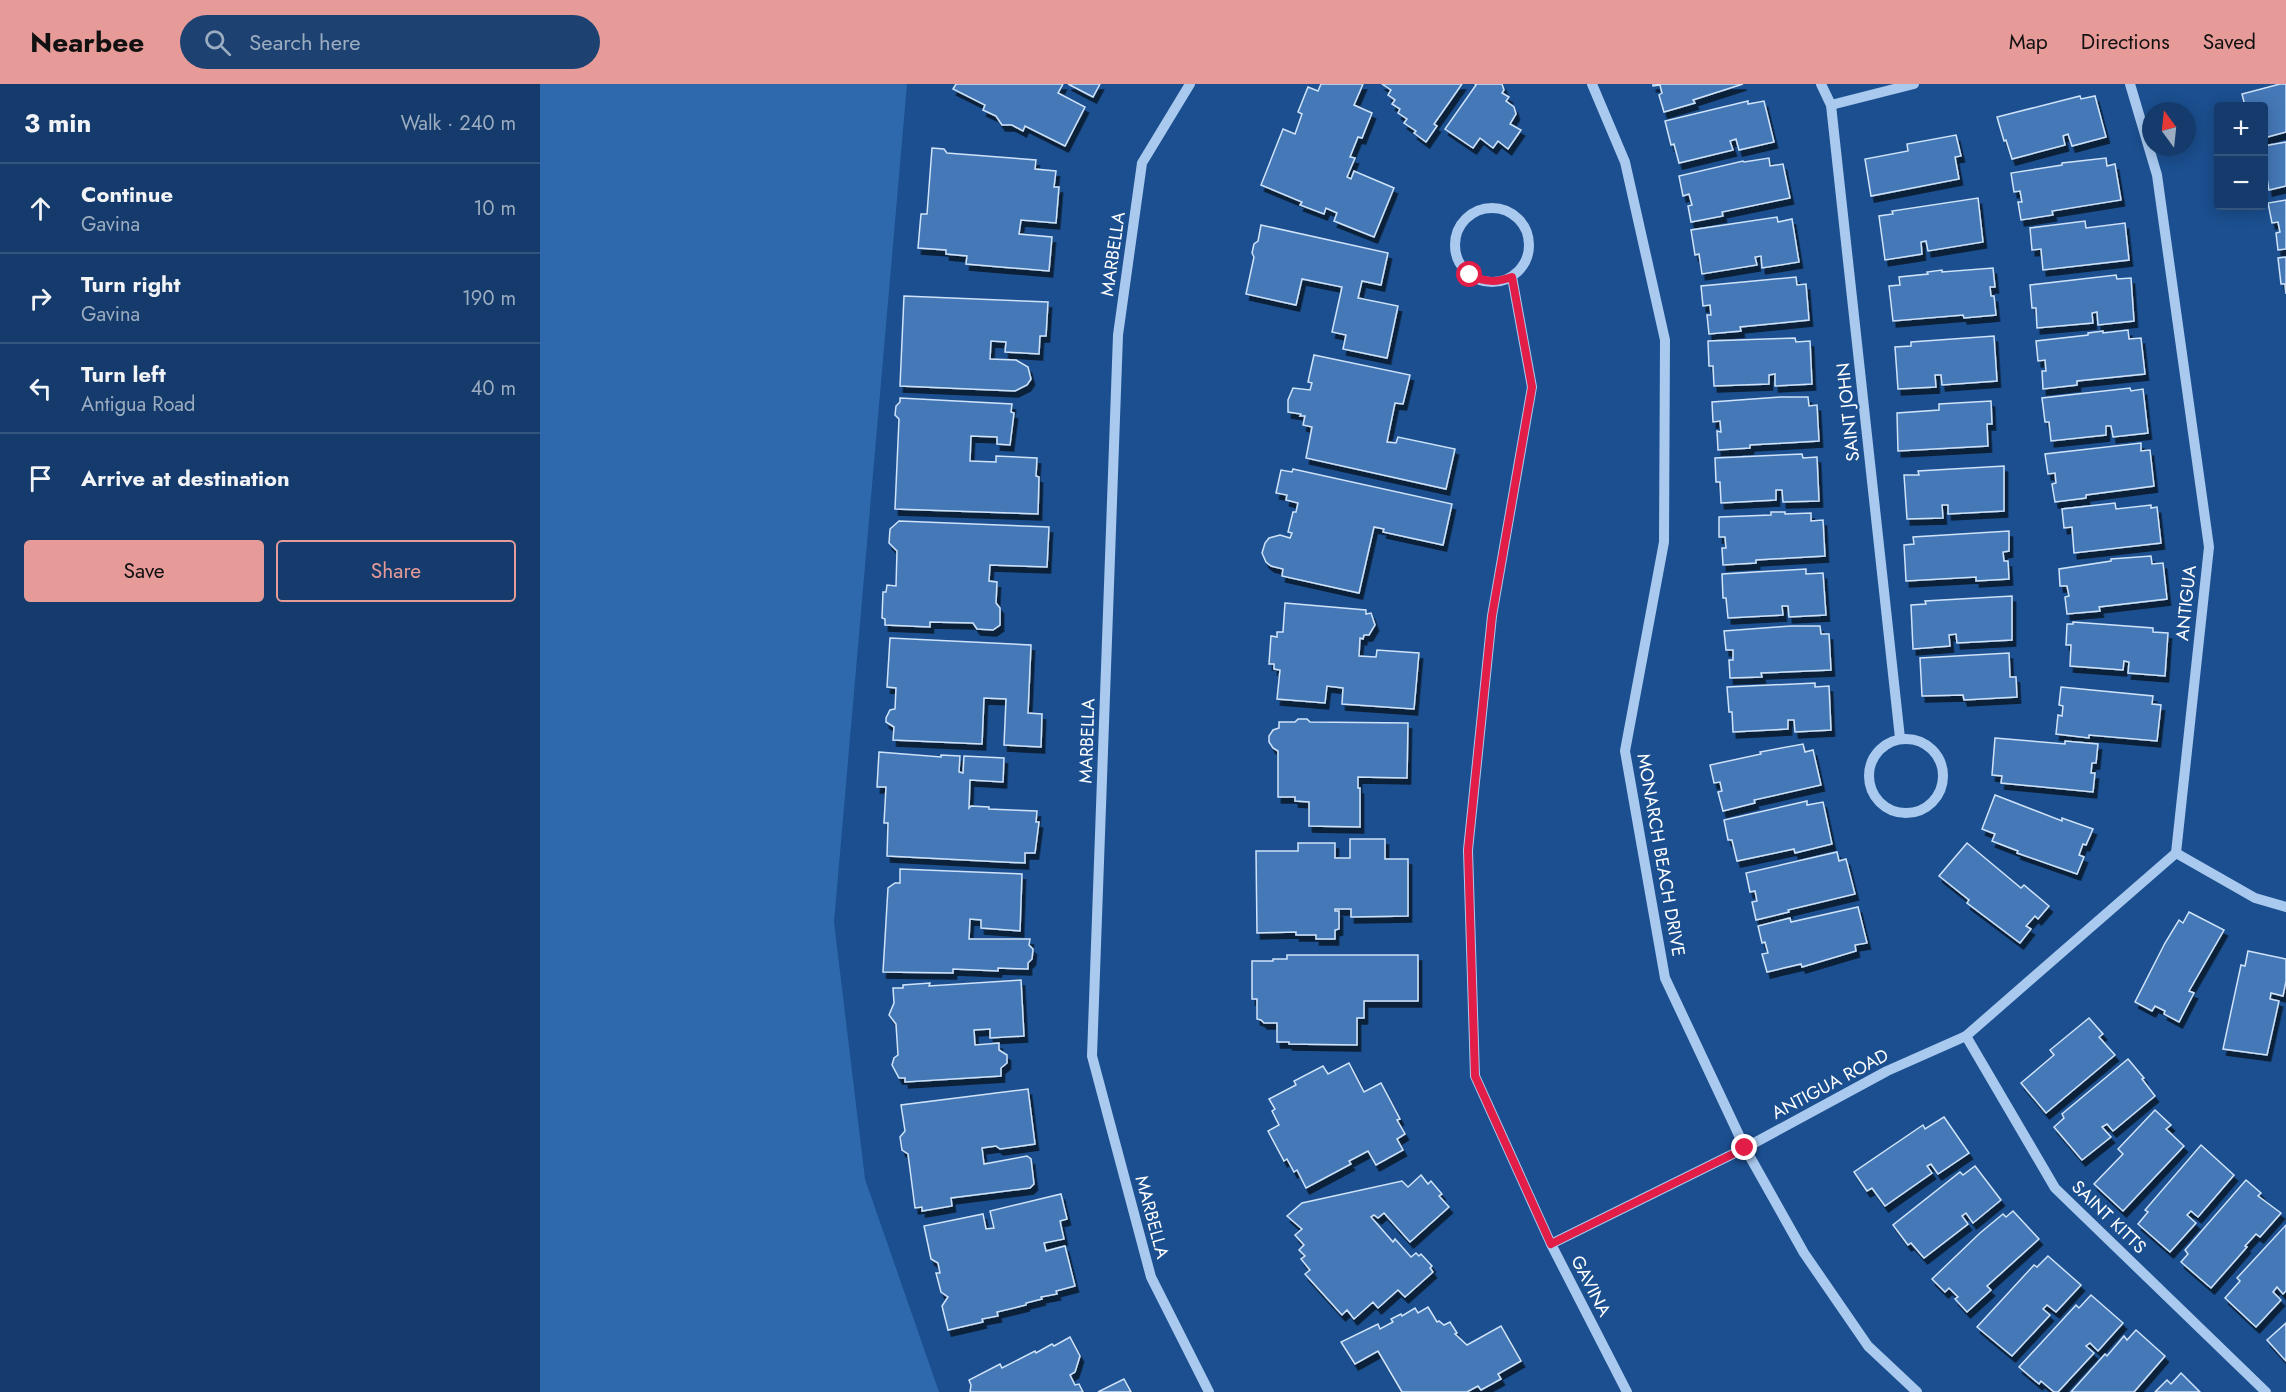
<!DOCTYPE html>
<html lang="en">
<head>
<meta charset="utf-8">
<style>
	body { margin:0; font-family:Jost,sans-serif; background:#1d4271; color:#f1f3f6 }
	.controls { position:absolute; right:18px; top:18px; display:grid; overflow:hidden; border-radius:6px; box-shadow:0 3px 15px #0003 }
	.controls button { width:54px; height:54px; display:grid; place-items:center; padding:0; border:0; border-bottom:2px solid #33557e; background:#143b6b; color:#f1f3f6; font:30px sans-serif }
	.compass { position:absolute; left:1602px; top:18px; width:54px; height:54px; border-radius:50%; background:#143b6b; box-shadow:0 3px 15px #0003; rotate:345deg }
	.stop { position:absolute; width:18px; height:18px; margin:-14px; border:4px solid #e11d48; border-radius:50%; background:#fff }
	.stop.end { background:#e11d48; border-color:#fff; box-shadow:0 2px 6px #0008 }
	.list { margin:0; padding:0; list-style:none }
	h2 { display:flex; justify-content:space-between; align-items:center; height:78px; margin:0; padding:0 24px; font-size:26px }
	h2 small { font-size:20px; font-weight:400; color:#9dadc1 }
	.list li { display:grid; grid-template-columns:39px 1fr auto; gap:18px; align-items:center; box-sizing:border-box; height:90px; padding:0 24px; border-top:2px solid #33557e }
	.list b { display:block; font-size:22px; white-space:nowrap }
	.list p { margin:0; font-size:20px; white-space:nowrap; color:#9dadc1 }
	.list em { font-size:20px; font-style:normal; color:#9dadc1 }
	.actions { display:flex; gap:12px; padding:18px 24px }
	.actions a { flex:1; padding:14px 0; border:2px solid #e69b98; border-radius:6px; text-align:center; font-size:21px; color:#e69b98 }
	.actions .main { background:#e69b98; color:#111 }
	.icon { flex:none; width:33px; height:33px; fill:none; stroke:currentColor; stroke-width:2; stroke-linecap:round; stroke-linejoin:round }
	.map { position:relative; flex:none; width:1746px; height:1308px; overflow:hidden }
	header { display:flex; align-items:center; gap:36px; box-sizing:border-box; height:84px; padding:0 30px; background:#e69b98; color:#111 }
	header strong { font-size:28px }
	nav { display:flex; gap:33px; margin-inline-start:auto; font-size:21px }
	.search { width:420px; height:54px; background:#1d4271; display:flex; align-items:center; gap:15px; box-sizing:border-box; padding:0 21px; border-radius:33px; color:#9dadc1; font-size:22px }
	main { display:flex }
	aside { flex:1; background:#143b6b }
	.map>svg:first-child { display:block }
	.green { fill:#2e69ad }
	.building { fill:#4478b7; stroke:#cfe3fa; stroke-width:1.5; filter:url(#shadow) }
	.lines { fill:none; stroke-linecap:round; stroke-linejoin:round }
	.minor { stroke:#a9c9ee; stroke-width:10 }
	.route { stroke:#e11d48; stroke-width:8 }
	.labels { text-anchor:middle; stroke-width:4.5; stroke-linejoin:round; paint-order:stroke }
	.street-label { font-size:18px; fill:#fff; stroke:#1b4f8f }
</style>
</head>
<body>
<header>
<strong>Nearbee</strong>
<div class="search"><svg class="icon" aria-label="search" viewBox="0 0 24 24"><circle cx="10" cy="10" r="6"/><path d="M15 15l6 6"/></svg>Search here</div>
<nav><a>Map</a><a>Directions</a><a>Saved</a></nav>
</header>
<main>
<aside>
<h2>3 min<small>Walk · 240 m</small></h2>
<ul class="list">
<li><svg class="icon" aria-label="ahead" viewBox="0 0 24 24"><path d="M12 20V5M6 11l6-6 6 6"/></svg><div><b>Continue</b><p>Gavina</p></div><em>10 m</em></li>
<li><svg class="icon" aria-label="right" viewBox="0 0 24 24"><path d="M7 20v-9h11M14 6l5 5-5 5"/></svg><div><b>Turn right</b><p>Gavina</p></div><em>190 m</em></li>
<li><svg class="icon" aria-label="left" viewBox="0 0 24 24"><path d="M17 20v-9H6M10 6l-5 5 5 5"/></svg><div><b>Turn left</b><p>Antigua Road</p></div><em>40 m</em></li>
<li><svg class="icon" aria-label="arrive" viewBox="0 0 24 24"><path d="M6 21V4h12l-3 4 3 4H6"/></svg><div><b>Arrive at destination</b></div></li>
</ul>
<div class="actions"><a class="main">Save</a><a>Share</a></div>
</aside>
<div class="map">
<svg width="1746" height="1308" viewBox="0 0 1746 1308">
	<defs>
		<filter id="shadow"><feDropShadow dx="3.5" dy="6" stdDeviation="0" flood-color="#0009"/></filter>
	</defs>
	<rect width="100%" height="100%" fill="#1b4f8f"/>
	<polygon class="green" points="0,0 367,0 294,838 325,1095 399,1308 0,1308"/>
	<g class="building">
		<polygon points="416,0 523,0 518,9 545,23 525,62 485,42 483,47 472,41 462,41 456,32 443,26 445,21 413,5"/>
		<polygon points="528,0 560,0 553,13"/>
		<polygon points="781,0 823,0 814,21 832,29 822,54 818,53 810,73 815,74 807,93 811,95 814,87 854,104 834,153 794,137 797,129 786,124 784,130 760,121 762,118 721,101 743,45 755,50 762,30 758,28 768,3 778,7"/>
		<polygon points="842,0 922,0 894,40 897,42 886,58 874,49 876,47 864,39 867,35 858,29 860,25 852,20 855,16 848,11 851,6"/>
		<polygon points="935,0 962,0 964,6 962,9 969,13 966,17 974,23 976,30 970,40 981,46 968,65 958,57 953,64 940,54 933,64 905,45 936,1"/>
		<polygon points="1113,0 1203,0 1153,16 1155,19 1124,28 1119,11 1122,9 1120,1 1113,2"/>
		<polygon points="1740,0 1746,0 1746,48 1724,54 1724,22 1705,22 1702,10"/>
		<polygon points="1540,12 1541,15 1555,12 1566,53 1532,62 1528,50 1523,52 1525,61 1472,75 1466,56 1464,57 1457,33"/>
		<polygon points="1208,17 1208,20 1224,17 1234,58 1199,66 1196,55 1190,57 1193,66 1139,79 1134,60 1131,61 1125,37"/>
		<polygon points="1416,51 1421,72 1415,73 1419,95 1331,112 1325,75 1368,67 1367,60"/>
		<polygon points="1746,58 1746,102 1729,106 1726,88 1724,88 1724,62"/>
		<polygon points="392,64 404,65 407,69 496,76 495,85 516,87 514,103 519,103 516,139 481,136 479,150 512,153 509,187 426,180 427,172 406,170 406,166 378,164 381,130 387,130"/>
		<polygon points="1229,74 1230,82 1243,80 1250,114 1182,128 1183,132 1151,138 1148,122 1152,121 1149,110 1143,112 1139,92 1203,77 1204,78"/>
		<polygon points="1566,74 1567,82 1575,80 1581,116 1512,127 1513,131 1481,136 1478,118 1482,118 1480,107 1474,108 1471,89 1522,81 1522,79"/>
		<polygon points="1438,114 1443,158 1388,167 1386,157 1381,158 1382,170 1345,176 1339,132 1353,130 1352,127"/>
		<polygon points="1746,116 1746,165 1738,166 1736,149 1740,148 1738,138 1732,139 1728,119"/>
		<polygon points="1237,133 1238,138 1252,135 1259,178 1222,184 1221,172 1215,173 1217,181 1162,190 1159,170 1155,171 1151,146"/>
		<polygon points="1545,137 1546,144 1585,139 1589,176 1503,186 1501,165 1492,166 1490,144"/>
		<polygon points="721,141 848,169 841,201 822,197 818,214 858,222 847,274 803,265 806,251 792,248 802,203 762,195 756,221 706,210 714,173 712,169 714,160 718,157"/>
		<polygon points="1746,173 1746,210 1745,200 1741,200 1738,174"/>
		<polygon points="1453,184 1455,203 1450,203 1451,212 1454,212 1456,231 1424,234 1423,231 1353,237 1349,202 1360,201 1359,193 1388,190 1387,188 1402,186 1402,188"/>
		<polygon points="1576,191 1577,195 1591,194 1594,237 1558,241 1557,228 1552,229 1553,239 1497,244 1496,224 1492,224 1490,201"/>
		<polygon points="1256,193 1257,201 1266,200 1269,236 1200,243 1201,247 1169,250 1167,231 1171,231 1170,221 1163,222 1161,202"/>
		<polygon points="364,212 508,218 506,252 500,252 499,270 465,268 466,258 451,257 450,275 476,276 488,283 491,295 487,301 475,307 360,302"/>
		<polygon points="1588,246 1589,255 1601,254 1605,290 1537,297 1537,301 1503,305 1502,287 1506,287 1505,276 1498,277 1496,257 1548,251 1548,249 1563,247 1563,249"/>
		<polygon points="1454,252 1457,297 1402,301 1401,291 1395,291 1396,303 1358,305 1355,263 1371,262 1371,258"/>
		<polygon points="1255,254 1256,258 1270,257 1272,300 1235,302 1235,290 1229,291 1229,300 1174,302 1173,282 1169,282 1168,257"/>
		<polygon points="774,271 870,291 863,320 855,319 847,358 856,359 858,353 915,365 906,405 766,374 772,343 763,341 765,332 760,332 761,330 748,328 748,316 753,304 770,306 772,299 768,298"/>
		<polygon points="1590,304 1591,307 1603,305 1608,349 1573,353 1571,342 1566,342 1566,351 1511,357 1509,338 1505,338 1502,314"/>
		<polygon points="1240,313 1268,313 1269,322 1277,321 1279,357 1210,361 1210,364 1178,366 1177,347 1181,348 1180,337 1173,338 1172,318"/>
		<polygon points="360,314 472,320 471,328 474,329 470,361 457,360 457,353 431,352 430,377 456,378 456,372 497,374 496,392 499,393 498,430 355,425 359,335 355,331 356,322 360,318"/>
		<polygon points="1451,317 1452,340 1447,340 1448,362 1358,367 1357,329 1399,326 1399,320"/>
		<polygon points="1601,359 1601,367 1610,366 1614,402 1546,411 1546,414 1515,418 1512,400 1516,399 1515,389 1508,390 1505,370"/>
		<polygon points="1262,370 1263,374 1277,373 1279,417 1243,418 1242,406 1236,406 1236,416 1181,419 1180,398 1176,398 1175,374"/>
		<polygon points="1464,382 1464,427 1408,430 1408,421 1402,421 1403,434 1367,435 1364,391 1379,391 1378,387"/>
		<polygon points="753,385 912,420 903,461 843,448 844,445 834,443 819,509 742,492 743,485 731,482 726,478 722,469 725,459 729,454 740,451 750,454 752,449 748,448 753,428 756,428 758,419 746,416 747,411 736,409 741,386 752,388"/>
		<polygon points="1575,419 1576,425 1611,421 1611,424 1617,423 1621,459 1534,469 1532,443 1524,444 1522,425"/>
		<polygon points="1231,428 1245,428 1245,430 1271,429 1271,437 1283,436 1285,472 1216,476 1216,479 1183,481 1182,464 1186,464 1185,453 1179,453 1179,433 1231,431"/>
		<polygon points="359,437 509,443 507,483 450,481 449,497 457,498 456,519 460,524 460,541 453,546 437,545 433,539 390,538 390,543 345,541 345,535 342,534 343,508 346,508 347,501 356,502 357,467 349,459 350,445"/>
		<polygon points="1469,447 1469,467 1463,468 1464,477 1468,477 1469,495 1436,497 1436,493 1366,497 1364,461 1374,460 1373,453"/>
		<polygon points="1611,472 1612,480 1623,479 1627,515 1559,523 1560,527 1527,530 1525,513 1529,512 1527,502 1520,502 1519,485 1571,477 1571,475"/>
		<polygon points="1266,485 1266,490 1283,489 1286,531 1249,533 1248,522 1242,522 1243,531 1188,534 1186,514 1183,514 1182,490"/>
		<polygon points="1472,512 1472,556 1417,559 1416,550 1409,551 1410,562 1373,565 1371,521 1386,520 1385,517"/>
		<polygon points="745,519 826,526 826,530 831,529 835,541 829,551 824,551 823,555 820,554 819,572 836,573 837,566 879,569 874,625 802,620 803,604 787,602 785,619 737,615 740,586 734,585 734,580 729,580 731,552 737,553 737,548 743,548"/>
		<polygon points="1533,538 1613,544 1613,548 1628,549 1625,592 1588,589 1589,578 1584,577 1583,586 1530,582 1531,561 1526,561 1527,540 1533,540"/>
		<polygon points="1251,542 1280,542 1281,550 1289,550 1291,586 1221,589 1222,593 1190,594 1189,576 1193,576 1193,566 1186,566 1184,547"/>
		<polygon points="350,554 491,561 488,629 502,630 501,663 464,661 466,615 444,614 442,660 353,656 354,643 346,638 346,634 350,626 355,625 356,604 347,603"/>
		<polygon points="1469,569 1470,593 1476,593 1477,613 1424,616 1423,611 1382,612 1380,574"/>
		<polygon points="1275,599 1275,603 1289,602 1291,646 1255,648 1254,636 1248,636 1248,645 1193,648 1192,628 1189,628 1187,603"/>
		<polygon points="1521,603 1613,612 1612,620 1621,621 1617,657 1549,651 1549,654 1516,650 1518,631 1522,632 1523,622 1519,621"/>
		<polygon points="758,635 767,635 770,638 868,639 867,694 818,693 818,704 820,704 820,743 769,742 769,718 755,717 755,713 738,713 738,667 733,664 729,658 729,652 733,646 739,644 739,638 755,638"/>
		<polygon points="1455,654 1525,660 1525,657 1558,660 1556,679 1552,679 1551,689 1555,689 1553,708 1461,699 1462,692 1452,691"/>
		<polygon points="1263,660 1265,668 1273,666 1281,701 1214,716 1215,719 1183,727 1178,708 1182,707 1180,698 1174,699 1170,681 1221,670 1220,668"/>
		<polygon points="339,668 401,673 401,671 420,672 419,688 423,689 424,672 464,674 463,698 430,696 429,724 431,722 449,723 449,725 497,727 496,738 499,738 495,769 485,769 485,779 347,772 348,739 344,739 346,703 337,703"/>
		<polygon points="1455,711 1522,737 1522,734 1553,745 1546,761 1543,760 1539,771 1544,773 1537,790 1477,769 1478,767 1452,757 1455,750 1442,745"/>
		<polygon points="1267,717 1267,721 1283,718 1292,760 1255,769 1254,765 1197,777 1192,756 1188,756 1184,736"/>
		<polygon points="810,755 845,755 845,775 868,775 868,832 811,833 811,825 795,825 795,827 799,827 799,845 795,846 795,855 776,855 776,851 756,851 756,848 717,849 716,767 758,767 758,759 795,759 795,774 810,774"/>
		<polygon points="1427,759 1481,804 1484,801 1509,822 1498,835 1495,832 1486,842 1491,845 1480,859 1427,819 1429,816 1399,792"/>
		<polygon points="1297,768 1299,777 1306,775 1315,810 1248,826 1249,828 1216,836 1212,818 1217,817 1215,807 1210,808 1206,789"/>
		<polygon points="360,785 482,790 480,847 441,844 441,836 430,835 429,855 490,855 489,861 493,865 492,875 488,879 488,885 458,884 458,887 413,885 413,889 343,888 348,804 355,799 360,799"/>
		<polygon points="1318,823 1327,859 1315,861 1316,867 1262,883 1261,880 1227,888 1222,870 1228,869 1225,858 1222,859 1218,842 1250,834 1251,838"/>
		<polygon points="1649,828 1684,846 1649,907 1654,909 1639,938 1624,930 1625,927 1615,922 1612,927 1595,918 1625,859 1639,836 1643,839"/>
		<polygon points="1708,867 1746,875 1746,897 1743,912 1731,909 1730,915 1739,917 1727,971 1683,965 1701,881 1705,882"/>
		<polygon points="747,871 878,871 878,917 824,917 824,934 817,934 817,961 749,960 749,958 737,958 737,939 724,939 721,936 717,935 717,915 712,915 712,877 733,877 733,875 747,875"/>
		<polygon points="481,896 484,952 450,954 450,945 434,946 435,961 459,959 459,966 467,971 467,979 461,984 461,992 365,998 365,994 359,994 352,981 354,974 358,971 356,940 349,931 354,919 353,904 363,904 363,901 390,899 389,902"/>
		<polygon points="1549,934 1563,950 1559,953 1575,971 1506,1029 1481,999 1514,971 1510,966"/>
		<polygon points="1588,975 1604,994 1602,995 1615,1012 1573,1047 1567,1040 1562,1043 1571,1053 1542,1076 1514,1043 1524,1034 1522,1030"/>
		<polygon points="809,979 824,1008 841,999 860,1035 857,1036 865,1050 857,1055 863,1066 836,1081 828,1067 809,1077 811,1080 766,1104 757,1086 754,1088 747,1075 744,1077 728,1047 739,1041 732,1027 735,1025 729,1015 756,1001 754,997 783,982 788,990"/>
		<polygon points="488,1005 495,1060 460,1065 456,1062 442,1064 444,1080 487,1072 491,1075 494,1100 490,1104 411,1114 412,1122 382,1127 382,1123 375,1124 368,1070 362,1066 360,1053 365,1047 361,1021"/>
		<polygon points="1615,1026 1631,1041 1626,1045 1644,1062 1583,1127 1554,1100 1583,1070 1578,1065"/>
		<polygon points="1404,1033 1429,1069 1398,1090 1391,1080 1387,1082 1392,1089 1345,1122 1332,1104 1327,1107 1314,1088 1383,1041 1385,1045"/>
		<polygon points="1661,1061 1694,1091 1658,1133 1651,1127 1647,1131 1656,1139 1630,1168 1598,1140 1608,1128 1605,1126"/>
		<polygon points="1435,1082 1461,1116 1433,1139 1426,1129 1422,1132 1428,1140 1384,1174 1371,1159 1368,1161 1353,1141 1420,1088 1423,1091"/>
		<polygon points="881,1091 888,1100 891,1097 902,1110 899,1112 909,1123 870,1158 844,1129 838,1134 834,1131 831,1133 853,1158 855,1155 871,1173 876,1169 879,1172 881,1170 892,1182 890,1184 893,1188 865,1213 858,1206 838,1224 833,1218 814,1235 807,1226 802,1231 765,1190 770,1186 761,1175 765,1172 759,1166 764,1161 755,1151 762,1145 747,1132 762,1119 862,1097 868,1103"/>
		<polygon points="1706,1096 1721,1109 1718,1112 1741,1129 1720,1153 1716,1150 1705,1162 1707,1163 1671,1204 1641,1178 1648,1170 1645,1166"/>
		<polygon points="521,1110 527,1135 520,1137 524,1155 504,1159 506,1167 525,1162 535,1202 516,1207 517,1210 501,1213 502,1215 486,1219 486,1221 457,1228 458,1232 442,1235 443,1238 408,1246 402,1222 408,1213 401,1208 396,1189 400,1189 398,1179 391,1175 384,1142 443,1130 446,1145 454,1144 450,1127"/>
		<polygon points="1473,1127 1499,1155 1447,1202 1451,1206 1427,1228 1415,1215 1418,1213 1409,1204 1405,1208 1392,1195 1440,1149 1463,1130 1466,1133"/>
		<polygon points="1746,1141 1746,1207 1743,1210 1737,1203 1733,1208 1741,1216 1716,1243 1685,1214 1700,1197 1697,1194"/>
		<polygon points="1508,1172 1541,1201 1516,1228 1507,1221 1503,1225 1510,1231 1472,1272 1437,1243 1494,1181 1497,1183"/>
		<polygon points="1551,1211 1583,1239 1558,1267 1550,1259 1546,1262 1554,1269 1518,1308 1514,1308 1501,1297 1499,1300 1479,1283 1536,1221 1539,1224"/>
		<polygon points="888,1223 897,1238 899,1237 904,1241 910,1238 917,1249 915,1250 927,1261 961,1242 981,1277 958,1290 961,1295 941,1306 938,1302 927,1308 862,1308 838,1267 815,1280 801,1258 838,1240 840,1245 853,1238 851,1235 861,1230 862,1232 875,1224 878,1229"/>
		<polygon points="1746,1239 1746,1277 1727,1256"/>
		<polygon points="1596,1246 1625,1272 1594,1308 1531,1308 1565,1270 1567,1272 1584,1252 1587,1256"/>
		<polygon points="530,1253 540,1272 535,1288 530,1291 535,1301 539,1300 543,1308 430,1308 431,1301 429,1296 460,1280 462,1284 495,1267 496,1269 512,1260 514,1262"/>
		<polygon points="1641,1289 1660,1308 1615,1308 1627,1296 1631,1300"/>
		<polygon points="584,1295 591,1308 558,1308"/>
	</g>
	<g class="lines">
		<g class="minor">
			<polyline points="650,0 602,79 578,251 552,972 611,1193 669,1308"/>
			<polyline points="1052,0 1085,78 1125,256 1124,458 1085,667 1125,894 1205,1064 1264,1169 1328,1262 1377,1308"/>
			<polyline points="1281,0 1291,21 1360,654"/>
			<polyline points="1291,21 1374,0"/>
			<circle cx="952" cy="161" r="37"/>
			<polyline points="972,193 992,303 952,532 928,766 935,992 1011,1160 1087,1308"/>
			<circle cx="1366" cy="692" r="37"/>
			<polyline points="1636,769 1715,814 1746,823"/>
			<polyline points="1426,952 1515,1104 1726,1308"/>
			<polyline points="1011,1160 1205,1064 1347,987 1426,952 1636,769 1669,463 1617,91 1590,0"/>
		</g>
	</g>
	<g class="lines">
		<path class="route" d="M930 191C946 198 955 199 972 193L992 303 952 532 928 766 935 992 1011 1160 1205 1064"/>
	</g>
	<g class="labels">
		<g class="street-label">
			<text transform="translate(573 170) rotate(-82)" y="6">MARBELLA</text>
			<text transform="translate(1308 328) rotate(-96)" y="6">SAINT JOHN</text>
			<text transform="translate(1646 519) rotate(-84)" y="6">ANTIGUA</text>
			<text transform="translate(547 657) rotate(-88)" y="6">MARBELLA</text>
			<text transform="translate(1121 771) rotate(80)" y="6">MONARCH BEACH DRIVE</text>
			<text transform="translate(1290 1000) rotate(-28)" y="6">ANTIGUA ROAD</text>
			<text transform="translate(612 1133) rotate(75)" y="6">MARBELLA</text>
			<text transform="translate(1569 1133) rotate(44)" y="6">SAINT KITTS</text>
			<text transform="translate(1051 1202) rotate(63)" y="6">GAVINA</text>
		</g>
	</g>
</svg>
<div class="controls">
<button>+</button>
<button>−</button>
</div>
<svg class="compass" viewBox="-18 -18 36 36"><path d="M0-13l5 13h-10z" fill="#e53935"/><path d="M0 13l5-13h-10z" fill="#9dadc1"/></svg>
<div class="stop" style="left:930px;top:191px"></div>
<div class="stop end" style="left:1205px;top:1064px"></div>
</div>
</main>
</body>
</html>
